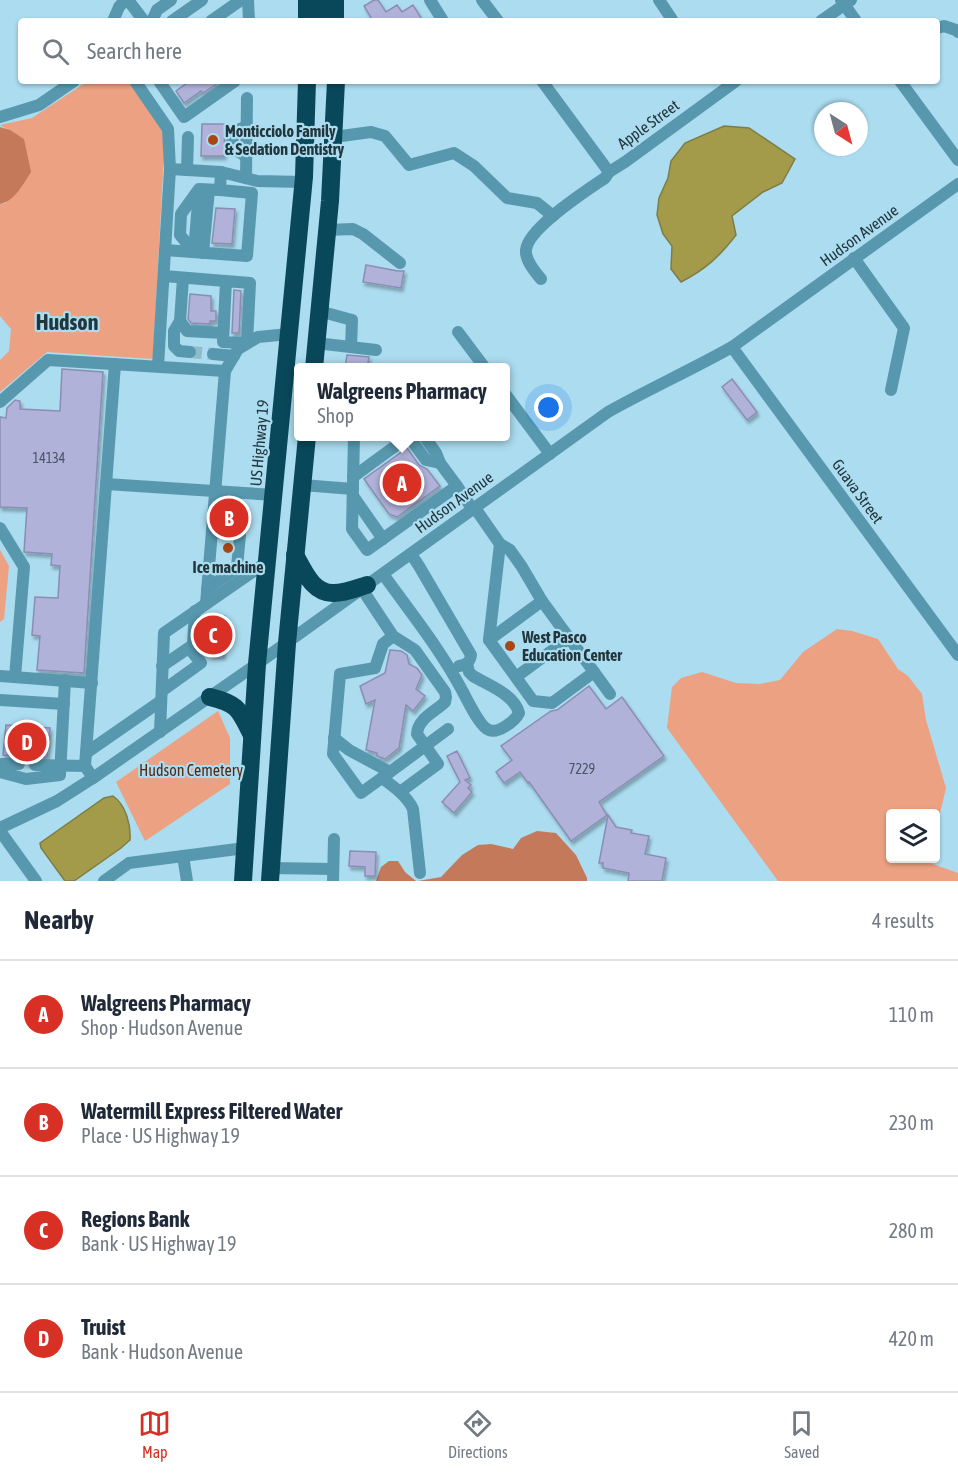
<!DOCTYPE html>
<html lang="en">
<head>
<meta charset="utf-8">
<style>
	body { margin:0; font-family:"Asap Condensed",sans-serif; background:#f2f2f3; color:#1f2937 }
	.controls { position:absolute; right:18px; bottom:18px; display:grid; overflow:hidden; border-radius:6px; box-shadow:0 2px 4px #0004 }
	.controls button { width:54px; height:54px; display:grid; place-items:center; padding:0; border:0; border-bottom:2px solid #e0e1e3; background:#fff; color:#1f2937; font:30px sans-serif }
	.compass { position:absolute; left:814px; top:102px; width:54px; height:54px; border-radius:50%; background:#fff; box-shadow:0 2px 4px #0004; rotate:144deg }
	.you { position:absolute; left:549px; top:408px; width:21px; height:21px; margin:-15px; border:4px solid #fff; border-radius:50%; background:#1a73e8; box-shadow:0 0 0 9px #1a73e833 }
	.badge { display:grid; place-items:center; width:39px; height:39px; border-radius:50%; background:#d93025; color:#fff; font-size:20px; font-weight:700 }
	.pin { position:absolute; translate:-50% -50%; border:3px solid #fff; box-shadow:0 2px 6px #0006 }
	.popup { position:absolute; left:294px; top:363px; width:216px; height:78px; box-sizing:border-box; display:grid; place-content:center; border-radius:6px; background:#fff; filter:drop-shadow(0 2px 4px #0005); font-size:20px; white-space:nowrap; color:#747a83 }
	.popup b { font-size:22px; color:#1f2937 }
	.popup::after { content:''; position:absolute; left:50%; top:100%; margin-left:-12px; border:12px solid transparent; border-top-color:#fff }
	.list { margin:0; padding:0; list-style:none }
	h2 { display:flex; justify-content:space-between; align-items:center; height:78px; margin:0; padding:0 24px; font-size:26px }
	h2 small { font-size:20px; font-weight:400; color:#747a83 }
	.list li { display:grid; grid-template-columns:39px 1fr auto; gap:18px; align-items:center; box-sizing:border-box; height:108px; padding:0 24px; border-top:2px solid #e0e1e3 }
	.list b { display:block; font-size:22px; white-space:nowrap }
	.list p { margin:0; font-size:20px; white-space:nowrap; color:#747a83 }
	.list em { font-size:20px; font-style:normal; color:#747a83 }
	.icon { flex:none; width:33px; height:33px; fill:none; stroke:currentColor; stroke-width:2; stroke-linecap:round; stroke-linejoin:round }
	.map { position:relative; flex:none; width:958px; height:881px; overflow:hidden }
	.search { position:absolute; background:#fff; box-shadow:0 2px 4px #0004; left:18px; right:18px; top:18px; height:66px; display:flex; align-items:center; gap:15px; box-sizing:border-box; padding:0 21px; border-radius:6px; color:#747a83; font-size:22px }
	.sheet { height:510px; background:#fff }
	nav { display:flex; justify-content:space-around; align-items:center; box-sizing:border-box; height:84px; border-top:2px solid #e0e1e3; background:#fff; font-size:16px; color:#747a83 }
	nav a { display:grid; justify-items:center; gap:3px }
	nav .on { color:#d93025 }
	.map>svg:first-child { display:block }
	.green { fill:#eca182 }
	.forest { fill:#c4795b }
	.water { fill:#a49b4a; stroke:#7d7d46; stroke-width:1.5 }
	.building { fill:#b0b2da; stroke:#8b8db3; stroke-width:1.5; filter:url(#shadow) }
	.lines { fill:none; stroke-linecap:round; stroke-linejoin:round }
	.minor-tunnel { stroke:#90bbcb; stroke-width:12; stroke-dasharray:12 6; stroke-linecap:butt }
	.minor { stroke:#5898ae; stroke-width:12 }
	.highway { stroke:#09485a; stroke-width:18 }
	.poi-dot { fill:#aa4613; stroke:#abdcef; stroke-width:2 }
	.labels { text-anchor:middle; stroke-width:4.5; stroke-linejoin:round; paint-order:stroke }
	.number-label { font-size:14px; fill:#465564 }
	.street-label { font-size:16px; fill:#22363d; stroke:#abdcef }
	.poi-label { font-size:16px; font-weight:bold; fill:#22363d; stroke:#abdcef; text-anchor:start }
	.park-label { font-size:16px; fill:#592812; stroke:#abdcef }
	.district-label { font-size:22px; font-weight:bold; fill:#22363d; stroke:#abdcef }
</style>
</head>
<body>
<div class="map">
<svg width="958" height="881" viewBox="0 0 958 881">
	<defs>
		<filter id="shadow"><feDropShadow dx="2" dy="3.5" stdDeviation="1.5" flood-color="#0004"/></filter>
	</defs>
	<rect width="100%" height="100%" fill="#abdcef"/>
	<g class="green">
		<polygon points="88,81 128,81 165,134 153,359 47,352 0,392 0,360 9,351 11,329 0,316 0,204 6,203 24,139 0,125 32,118"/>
		<polygon points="0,550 9,566 4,619 0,622"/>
		<polygon points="837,629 852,631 878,639 898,669 908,676 922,694 926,720 946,788 938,822 936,823 936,814 890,814 890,858 928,859 930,863 958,873 958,881 778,881 667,728 672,687 681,678 702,672 736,683 760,684 780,680 803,652"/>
		<polygon points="218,711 230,738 230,784 145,841 116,782"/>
	</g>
	<g class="forest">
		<path d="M0 127 10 130 24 139 31 172C23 184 15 201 0 204Z"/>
		<polygon points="537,831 556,833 576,855 587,878 587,881 418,881 441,877 462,855 478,845 491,844 513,849 521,838"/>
		<polygon points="389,861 398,861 405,872 416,881 376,881 381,867"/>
	</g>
	<g class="water">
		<path d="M724 126 749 128 795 159 782 183 763 192 732 216 736 235C719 257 706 269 681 282L671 269 672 246 663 234 657 215 659 198 668 178 671 161 685 143Z"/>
		<path d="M113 796C126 805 131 825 130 840L121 848 74 881H65L41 848 40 843 104 798Z"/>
	</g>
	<g class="building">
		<polygon points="374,0 378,0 386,12 397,5 402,12 413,5 423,21 373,21 364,6"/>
		<polygon points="190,81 221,81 203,93 201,91 184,103 176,91"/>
		<polygon points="202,124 225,124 224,156 201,156"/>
		<polygon points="216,208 235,209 232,244 212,243"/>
		<polygon points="366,265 398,271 404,271 401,288 363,282"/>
		<polygon points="234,290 241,291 239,333 232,333"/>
		<polygon points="190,294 211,296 211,311 216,311 216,321 210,321 210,324 191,323 188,319"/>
		<polygon points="347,355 369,357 367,368 345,368"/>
		<polygon points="62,369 103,372 84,673 37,670 40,636 32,635 35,597 58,598 60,566 51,565 52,554 24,552 27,508 0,507 0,417 6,418 7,408 15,400 20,401 20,409 60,411"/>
		<polygon points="732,379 757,412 747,420 722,387"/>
		<polygon points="407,448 419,465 427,469 440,486 397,517 389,514 364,479"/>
		<polygon points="214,616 225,616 223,656 210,655 210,653 203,652 201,650 203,617 214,618"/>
		<polygon points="390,650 401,651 407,655 409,664 417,668 422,675 416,689 425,696 413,711 406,705 399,748 385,759 377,756 377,753 366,750 375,700 366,704 360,686 385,673"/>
		<polygon points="589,686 606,709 622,697 664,756 599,802 607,815 571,841 529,782 528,783 520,772 504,783 496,772 512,760 501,746 551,711 557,710"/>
		<polygon points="6,725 50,728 47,757 32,758 27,763 26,759 23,757 3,755"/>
		<polygon points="457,751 470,778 465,780 471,785 468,788 472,792 454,813 442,802 460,782 447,756"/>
		<polygon points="608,815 616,827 632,830 631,833 649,836 645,854 666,858 662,881 628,881 629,873 603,868 603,863 599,863"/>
		<polygon points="350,851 376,852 375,876 365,876 365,867 349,866"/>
	</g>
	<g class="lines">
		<polyline class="minor-tunnel" points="190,352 213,354"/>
		<g class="minor">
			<polyline points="128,0 144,21"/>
			<polyline points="248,0 249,21"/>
			<polyline points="430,0 443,21"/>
			<polyline points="482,0 498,21"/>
			<polyline points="659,0 673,21"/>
			<polyline points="841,0 856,21"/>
			<polyline points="113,21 119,7 125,0"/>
			<polyline points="152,21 157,10 171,0"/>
			<polyline points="172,21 202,0"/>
			<polyline points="211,21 241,0"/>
			<polyline points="821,21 851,0"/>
			<polyline points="937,28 944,26 956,30 958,32"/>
			<polyline points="135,81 168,129 170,169 158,366"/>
			<polyline points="159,81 184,117 235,81"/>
			<polyline points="542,81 609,172"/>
			<polyline points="900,81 958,160"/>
			<polyline points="0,117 39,105 74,81"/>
			<polyline points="334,137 371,132 385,136 409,165 454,153 474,166 507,198 537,203 553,216"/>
			<polyline points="246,156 232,148 233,132 247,126"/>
			<polyline points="170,169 221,172 257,181 303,182"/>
			<polyline points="187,170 188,137"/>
			<polyline points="246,178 247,98"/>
			<polyline points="327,230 353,229 363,234 400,263"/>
			<polyline points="165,250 247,256 252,193 220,190 221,172"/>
			<polyline points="194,252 180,235 181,214 199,189 220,190"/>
			<polyline points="194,252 199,190"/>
			<polyline points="203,253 209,190"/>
			<polyline points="854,258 904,328 891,390"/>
			<polyline points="164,276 250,283 247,343 223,342 226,281"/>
			<polyline points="183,278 180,321 187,331 223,333"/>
			<path d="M541 279C535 272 525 260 526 250 528 228 586 191 605 178L609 172 625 162 736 81"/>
			<polyline points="319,311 352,320 351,347"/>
			<polyline points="180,321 174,331 174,346 179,351 190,352"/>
			<polyline points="458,332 485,368"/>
			<polyline points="316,343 376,350"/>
			<polyline points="732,347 958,655"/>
			<polyline points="213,354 234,356"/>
			<polyline points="506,395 550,454"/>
			<polyline points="0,402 48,360 225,371"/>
			<polyline points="354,436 352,529 367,550 457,486 473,510"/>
			<polyline points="424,436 436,453 440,463 457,486"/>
			<polyline points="409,437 426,460 440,463"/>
			<polyline points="353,477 409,436"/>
			<polyline points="106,484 274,495"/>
			<polyline points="302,485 353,489"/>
			<polyline points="353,496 383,539"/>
			<polyline points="475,508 500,544 510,550 522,567 542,601 594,672 552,703 533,701 489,640 500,544"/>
			<polyline points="0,528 24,567 15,677"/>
			<path d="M411 554 419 566 471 655C470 662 467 665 459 666"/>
			<path d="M383 574C411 613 441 650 463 692 468 701 480 727 489 730 498 734 515 721 519 713 514 694 488 685 473 676L469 672 467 664"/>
			<polyline points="207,589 237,568 240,534 212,532"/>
			<path d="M362 589 393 636 415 650 445 692 446 697 445 702C435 712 418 718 417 734L438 764 400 792"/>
			<polyline points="206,604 225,371 238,349 258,337 289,334"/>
			<polyline points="489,640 542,601"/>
			<polyline points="162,666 193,645 195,611"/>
			<polyline points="594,672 610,694"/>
			<polyline points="0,676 92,683"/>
			<polyline points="516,677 569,638"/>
			<polyline points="162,691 201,663 189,648"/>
			<polyline points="0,700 64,704"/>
			<polyline points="160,732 164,633 267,562"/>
			<polyline points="334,738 349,750 390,772 448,729"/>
			<polyline points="86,753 161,701"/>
			<polyline points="0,764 19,764"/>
			<polyline points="35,765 85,766"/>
			<polyline points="0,772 26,779 60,775 65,680"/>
			<polyline points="390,772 361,793 333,754 340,674 375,668 383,644 393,636"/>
			<polyline points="93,778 85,766 115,364"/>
			<path d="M382 778C393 786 407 796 413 809L420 873"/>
			<path d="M0 828 57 801 93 778 257 664 608 412C649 389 691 370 732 347L958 184"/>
			<polyline points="0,831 36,881"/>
			<polyline points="183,856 187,881"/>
			<polyline points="271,868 333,869"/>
			<polyline points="104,881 129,863 245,848"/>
			<polyline points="333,881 334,839"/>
		</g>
		<g class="highway">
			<polyline points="307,0 307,21"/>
			<polyline points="320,0 320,21"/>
			<polyline points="335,0 335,21"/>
			<polyline points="314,368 330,201 336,81"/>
			<path d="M295 555C304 571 313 594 334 593 345 593 357 588 367 585"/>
			<path d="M210 697C239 704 239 710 252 735"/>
			<polyline points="243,881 257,664 304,177 307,81"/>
			<polyline points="270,881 287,643 307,436"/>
		</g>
	</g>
	<g class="poi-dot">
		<circle cx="213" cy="140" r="6"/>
		<circle cx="228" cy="548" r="6"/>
		<circle cx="510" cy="646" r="6"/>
	</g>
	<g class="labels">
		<g class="number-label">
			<text x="49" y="463">14134</text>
			<text x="582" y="774">7229</text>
		</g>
		<g class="street-label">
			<text transform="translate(648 124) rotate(-36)" y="6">Apple Street</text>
			<text transform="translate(859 235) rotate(-36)" y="6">Hudson Avenue</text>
			<text transform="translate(259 443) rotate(-85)" y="6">US Highway 19</text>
			<text transform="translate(858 491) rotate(54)" y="6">Guava Street</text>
			<text transform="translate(454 502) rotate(-36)" y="6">Hudson Avenue</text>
		</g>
		<g class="poi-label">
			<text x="225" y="137">Monticciolo Family<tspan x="225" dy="18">&amp; Sedation Dentistry</tspan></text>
			<text x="228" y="573" text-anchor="middle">Ice machine</text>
			<text x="522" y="643">West Pasco<tspan x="522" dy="18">Education Center</tspan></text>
		</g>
		<g class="park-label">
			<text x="191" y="776">Hudson Cemetery</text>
		</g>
		<g class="district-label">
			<text x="67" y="330">Hudson</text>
		</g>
	</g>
</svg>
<div class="controls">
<button><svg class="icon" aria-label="layers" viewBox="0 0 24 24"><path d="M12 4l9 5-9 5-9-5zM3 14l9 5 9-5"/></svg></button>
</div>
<svg class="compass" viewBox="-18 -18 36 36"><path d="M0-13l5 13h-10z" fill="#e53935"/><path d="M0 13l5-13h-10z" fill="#747a83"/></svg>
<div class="you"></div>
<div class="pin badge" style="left:402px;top:483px">A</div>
<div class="popup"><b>Walgreens Pharmacy</b>Shop</div>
<div class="pin badge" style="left:229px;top:518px">B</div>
<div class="pin badge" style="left:213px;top:635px">C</div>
<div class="pin badge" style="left:27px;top:742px">D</div>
<div class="search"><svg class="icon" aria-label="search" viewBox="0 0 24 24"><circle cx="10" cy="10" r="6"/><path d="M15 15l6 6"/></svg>Search here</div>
</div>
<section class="sheet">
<h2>Nearby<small>4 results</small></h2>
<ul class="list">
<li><span class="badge">A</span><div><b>Walgreens Pharmacy</b><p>Shop · Hudson Avenue</p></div><em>110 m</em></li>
<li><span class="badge">B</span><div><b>Watermill Express Filtered Water</b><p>Place · US Highway 19</p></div><em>230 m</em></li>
<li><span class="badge">C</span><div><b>Regions Bank</b><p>Bank · US Highway 19</p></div><em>280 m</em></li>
<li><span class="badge">D</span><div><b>Truist</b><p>Bank · Hudson Avenue</p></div><em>420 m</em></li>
</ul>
</section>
<nav>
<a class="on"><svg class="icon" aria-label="map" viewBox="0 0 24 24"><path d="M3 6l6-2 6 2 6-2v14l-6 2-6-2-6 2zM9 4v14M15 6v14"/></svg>Map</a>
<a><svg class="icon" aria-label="directions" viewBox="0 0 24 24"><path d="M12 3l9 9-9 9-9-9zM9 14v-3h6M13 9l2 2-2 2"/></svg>Directions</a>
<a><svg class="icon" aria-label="saved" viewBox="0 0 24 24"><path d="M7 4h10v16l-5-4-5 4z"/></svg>Saved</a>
</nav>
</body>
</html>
